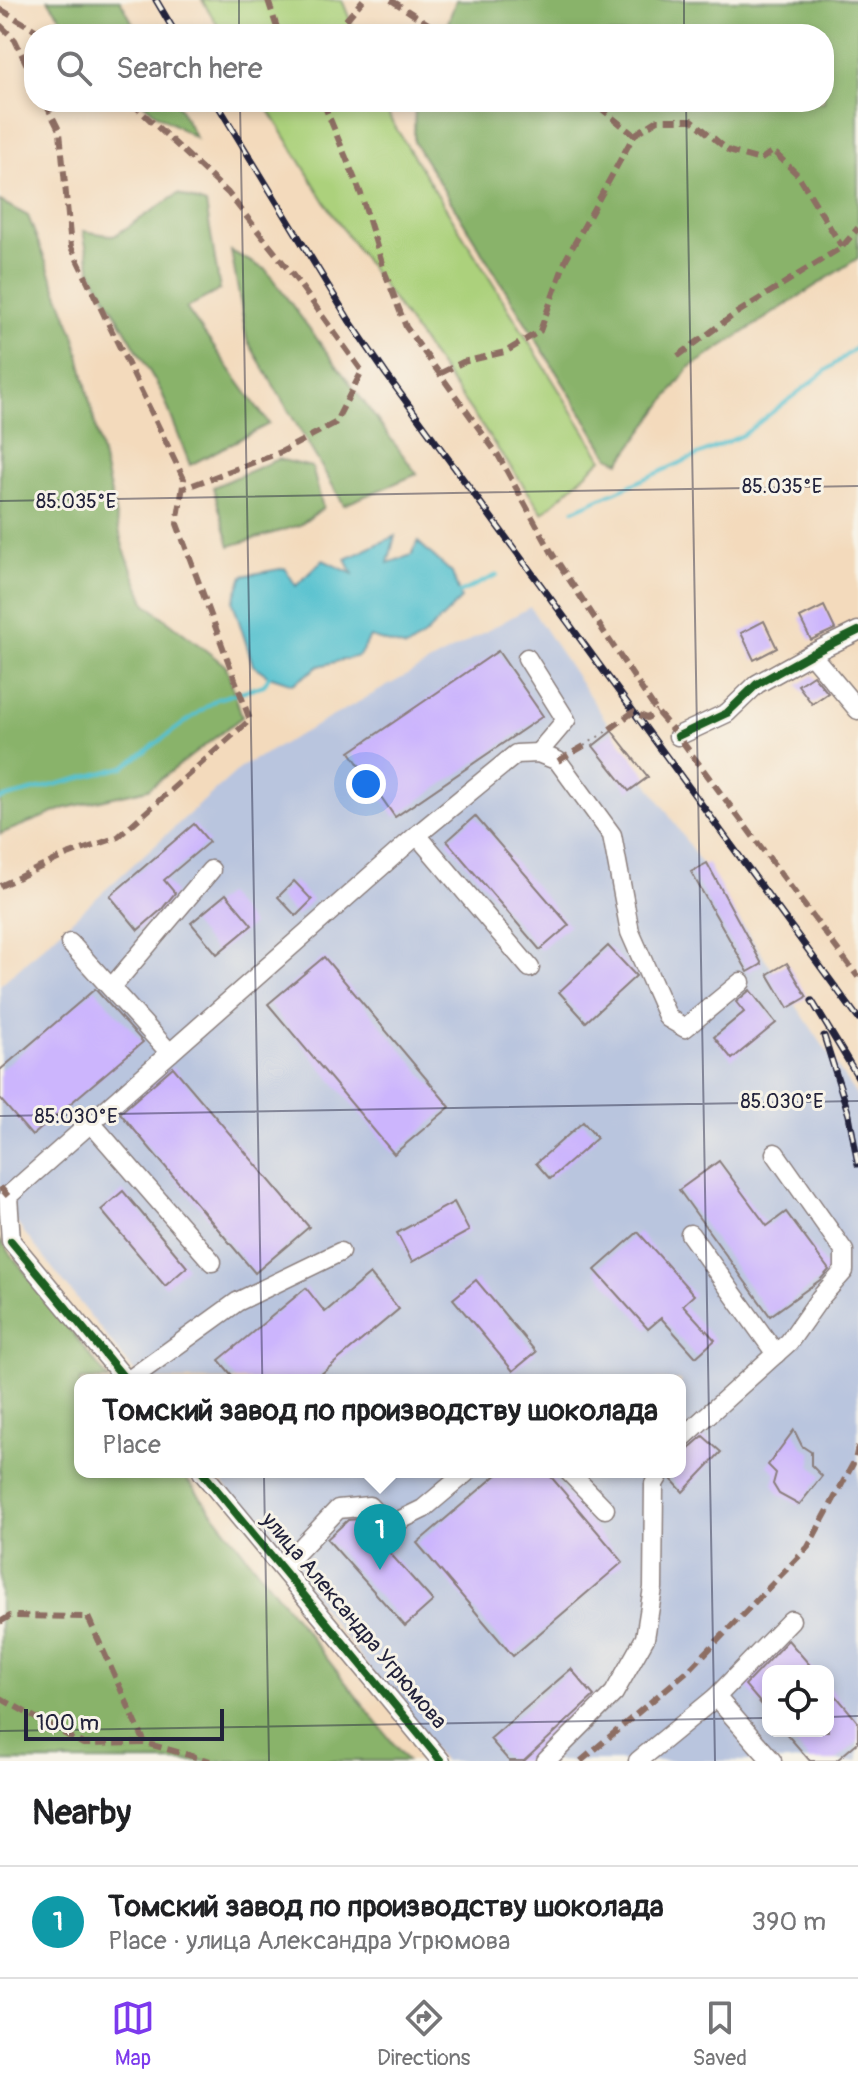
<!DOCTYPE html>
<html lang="en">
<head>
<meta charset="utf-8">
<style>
	body { margin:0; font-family:Pangolin,sans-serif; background:#f2f2f2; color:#202124 }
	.controls { position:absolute; right:24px; bottom:24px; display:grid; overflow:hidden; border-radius:16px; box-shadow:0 4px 12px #0003 }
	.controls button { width:72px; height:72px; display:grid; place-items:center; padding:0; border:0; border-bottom:2px solid #e0e0e0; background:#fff; color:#202124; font:40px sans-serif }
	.scale { position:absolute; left:24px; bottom:20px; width:200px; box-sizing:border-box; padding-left:8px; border:4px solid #22223b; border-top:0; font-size:22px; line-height:28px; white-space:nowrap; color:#22223b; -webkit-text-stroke:6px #f7f3e8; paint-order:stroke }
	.you { position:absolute; left:366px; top:784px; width:28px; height:28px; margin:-20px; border:6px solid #fff; border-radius:50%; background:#1a73e8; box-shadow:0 0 0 12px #1a73e833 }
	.badge { display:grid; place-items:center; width:52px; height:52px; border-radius:50%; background:#7c3aed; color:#fff; font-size:26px; font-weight:700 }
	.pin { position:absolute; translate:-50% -66px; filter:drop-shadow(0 2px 4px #0008) }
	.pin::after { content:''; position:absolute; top:42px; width:28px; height:24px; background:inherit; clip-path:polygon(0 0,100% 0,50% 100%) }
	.popup { position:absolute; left:74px; top:1374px; width:612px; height:104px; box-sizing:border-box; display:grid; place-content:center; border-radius:16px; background:#fff; filter:drop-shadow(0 2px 6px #0005); font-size:26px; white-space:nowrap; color:#757577 }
	.popup b { font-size:30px; color:#202124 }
	.popup::after { content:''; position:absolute; left:50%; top:100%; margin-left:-16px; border:16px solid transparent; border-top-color:#fff }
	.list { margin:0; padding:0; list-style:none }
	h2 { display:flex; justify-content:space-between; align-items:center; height:104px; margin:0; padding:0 32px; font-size:34px }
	h2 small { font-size:26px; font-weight:400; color:#757577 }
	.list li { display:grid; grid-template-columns:52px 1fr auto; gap:24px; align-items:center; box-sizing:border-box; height:112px; padding:0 32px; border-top:2px solid #e0e0e0 }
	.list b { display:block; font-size:30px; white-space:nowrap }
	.list p { margin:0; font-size:26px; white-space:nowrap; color:#757577 }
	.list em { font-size:26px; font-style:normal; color:#757577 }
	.icon { flex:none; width:44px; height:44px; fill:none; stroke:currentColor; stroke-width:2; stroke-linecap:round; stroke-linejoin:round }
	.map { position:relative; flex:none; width:858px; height:1761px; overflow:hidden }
	.search { position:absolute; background:#fff; box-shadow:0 4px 12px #0003; left:24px; right:24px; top:24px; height:88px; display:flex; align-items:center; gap:20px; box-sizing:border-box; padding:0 28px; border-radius:32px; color:#757577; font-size:30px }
	.sheet { height:216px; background:#fff }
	nav { display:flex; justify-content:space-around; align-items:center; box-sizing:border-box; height:112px; border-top:2px solid #e0e0e0; background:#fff; font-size:22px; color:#757577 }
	nav a { display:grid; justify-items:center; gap:4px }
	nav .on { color:#7c3aed }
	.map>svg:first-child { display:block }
	.industrial { fill:#b9c5de; fill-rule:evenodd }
	.green { fill:#acd17b; stroke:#677a5b; stroke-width:2 }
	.forest { fill:#89b36b; stroke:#566a53; stroke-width:2 }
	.water { fill:#55c1cf; stroke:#3c7285; stroke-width:2 }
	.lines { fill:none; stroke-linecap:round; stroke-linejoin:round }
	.stream { stroke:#55c1cf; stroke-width:4 }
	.building { fill:#ccb5fd }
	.minor-casing { stroke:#8a7e7c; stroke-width:21 }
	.path { stroke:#8a7e7c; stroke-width:2; stroke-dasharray:2 6; stroke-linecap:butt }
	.minor { stroke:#fff; stroke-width:18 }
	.rail-casing { stroke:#22223b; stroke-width:7 }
	.rail { stroke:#f7f3e8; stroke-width:4; stroke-dasharray:12; stroke-linecap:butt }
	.quiet { stroke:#8d6e63; stroke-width:6; stroke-dasharray:12 6; stroke-linecap:butt }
	.cycleway-casing { stroke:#f7f3e8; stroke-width:13 }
	.cycleway { stroke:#1b5e20; stroke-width:8 }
	.ticks { fill:none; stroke:#22223b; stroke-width:2; stroke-opacity:0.45 }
	.labels { text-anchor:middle; stroke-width:6; stroke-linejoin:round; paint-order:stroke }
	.street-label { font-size:22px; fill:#22223b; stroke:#f7f3e8 }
	.ticks-label { font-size:20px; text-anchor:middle; fill:#22223b; stroke:#f7f3e8; stroke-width:6; stroke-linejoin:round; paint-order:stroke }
</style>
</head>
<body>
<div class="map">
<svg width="858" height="1761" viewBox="0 0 858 1761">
	<rect width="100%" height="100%" fill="#f7f3e8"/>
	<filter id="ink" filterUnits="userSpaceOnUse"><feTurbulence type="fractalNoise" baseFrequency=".0125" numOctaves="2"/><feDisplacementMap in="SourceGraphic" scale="16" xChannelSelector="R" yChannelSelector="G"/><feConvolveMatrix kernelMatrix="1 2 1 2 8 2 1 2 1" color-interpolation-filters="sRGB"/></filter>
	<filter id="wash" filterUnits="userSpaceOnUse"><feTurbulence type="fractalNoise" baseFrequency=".006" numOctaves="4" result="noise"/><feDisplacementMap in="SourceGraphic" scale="32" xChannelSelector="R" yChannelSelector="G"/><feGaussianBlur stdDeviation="1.8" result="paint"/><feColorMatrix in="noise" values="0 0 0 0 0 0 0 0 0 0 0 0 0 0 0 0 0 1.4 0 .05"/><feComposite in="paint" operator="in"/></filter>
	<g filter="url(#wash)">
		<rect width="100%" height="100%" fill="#f3dabc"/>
		<path class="industrial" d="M530 607 858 1098V1761H443L214 1472H680V1380H141L0 1202V985L241 767ZM768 1671H828V1731H768Z"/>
		<g class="green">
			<polygon points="202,0 342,0 356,34 223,34"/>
			<polygon points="264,102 383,102 391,120 602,459 543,513 333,215"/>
		</g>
		<g class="forest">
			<polygon points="48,0 120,0 139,34 73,34"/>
			<polygon points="456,0 858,0 858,258 689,368 620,462 609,457 414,142 415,102 824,102 824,34 444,34"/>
			<polygon points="142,102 176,102 196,138 155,113"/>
			<polygon points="178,194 206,204 220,290 186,308 269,424 190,465 162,393 91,271 83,231 114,236"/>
			<polygon points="0,201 28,216 75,337 123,547 146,604 226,666 242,717 148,789 66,808 0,834"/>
			<polygon points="231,251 266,270 417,474 344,505 247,340"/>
			<polygon points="278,459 312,467 323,508 300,525 230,546 213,487"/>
			<polygon points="0,1240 109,1380 80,1380 80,1472 181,1472 407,1761 0,1761"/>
		</g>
		<polygon class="water" points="395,536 388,563 412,555 418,542 452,573 461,599 424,636 406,648 370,637 359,656 319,666 293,684 269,676 253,665 233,602 243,576 285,568 296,586 323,560 353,574 346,559"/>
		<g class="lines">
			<g class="stream">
				<polyline points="574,510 743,435 858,346"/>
				<polyline points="459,593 497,575"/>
				<polyline points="0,799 124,767 217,699 264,685 269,676"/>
			</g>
		</g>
		<g id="blocks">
			<g class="building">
				<polygon points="824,606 835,629 811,640 800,618"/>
				<polygon points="764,621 777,648 754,660 741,633"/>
				<polygon points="498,651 543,716 395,817 350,752"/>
				<polygon points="813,675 828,693 812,704 798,685"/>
				<polygon points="612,731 648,777 629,791 593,746"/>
				<polygon points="475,816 569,925 540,950 447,841"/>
				<polygon points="194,824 209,842 164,880 175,893 162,909 138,930 110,896"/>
				<polygon points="707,863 762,964 748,972 691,872"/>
				<polygon points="294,881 312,900 296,916 278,897"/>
				<polygon points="226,894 252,925 217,954 191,923"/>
				<polygon points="608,946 636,976 586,1022 559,992"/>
				<polygon points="324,957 450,1107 394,1154 268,1004"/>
				<polygon points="787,963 807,997 788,1008 768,974"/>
				<polygon points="95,989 143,1042 32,1136 0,1099 0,1070"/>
				<polygon points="750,990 776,1023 732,1059 714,1037 744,1012 736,1002"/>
				<polygon points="173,1067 309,1227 255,1273 120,1113"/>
				<polygon points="583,1122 597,1138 550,1179 536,1163"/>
				<polygon points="719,1161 767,1226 786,1212 829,1270 820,1280 770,1316 679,1190"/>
				<polygon points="123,1191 187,1267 165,1286 101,1210"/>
				<polygon points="454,1202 469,1231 412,1262 397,1233"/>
				<polygon points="638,1232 694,1295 683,1305 715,1340 696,1357 661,1318 648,1329 595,1270"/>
				<polygon points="370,1274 399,1309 314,1380 236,1380 219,1360 306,1288 325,1312"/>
				<polygon points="476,1280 536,1352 513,1371 453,1299"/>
				<polygon points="794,1430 802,1446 811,1452 811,1465 822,1476 799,1505 779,1494 773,1484 776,1473 768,1465"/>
				<polygon points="703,1436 721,1452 683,1492 671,1479 673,1472 680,1472 680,1452 688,1449"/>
				<polygon points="500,1472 547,1472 623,1562 513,1656 417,1543"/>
				<polygon points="359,1519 433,1601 405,1626 327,1539 348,1520"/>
				<polygon points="788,1640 815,1671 768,1671 768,1712 745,1685"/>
				<polygon points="571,1669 594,1696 524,1761 509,1761 490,1739"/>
				<polygon points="828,1686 858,1722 858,1742 836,1761 810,1761 784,1731 828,1731"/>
			</g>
		</g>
	</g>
	<g filter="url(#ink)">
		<use href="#blocks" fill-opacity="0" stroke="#8a7e7c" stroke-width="2"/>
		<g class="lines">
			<g class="minor-casing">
				<g id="minor">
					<polyline points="811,654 858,710"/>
					<polyline points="527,658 566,720 538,753"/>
					<polyline points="678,736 727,713 757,684 811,654 858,631"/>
					<polyline points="417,835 530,968"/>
					<polyline points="70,943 170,1053"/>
					<polyline points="111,988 211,870"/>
					<polyline points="91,1123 212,1262"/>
					<polyline points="690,1234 776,1354"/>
					<polyline points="126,1380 11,1241 8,1196 417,835 516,754 538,753 558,761 612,835 630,932 668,1018 685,1028 741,982"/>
					<polyline points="129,1380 237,1302 340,1252"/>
					<polyline points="680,1440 789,1342 820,1298 844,1271 844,1251 775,1153"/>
					<polyline points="202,1472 441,1761"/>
					<polyline points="569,1472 605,1509"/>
					<polyline points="282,1568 338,1509 369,1506 388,1526 423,1509 467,1472"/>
					<polyline points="716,1697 772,1761"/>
					<polyline points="546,1761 614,1693 645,1638 653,1588 654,1484 661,1472"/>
					<polyline points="638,1761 716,1697 791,1620"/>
				</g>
			</g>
			<polyline class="path" points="584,746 610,729"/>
			<use href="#minor" class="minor"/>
			<g class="rail-casing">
				<g id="rail">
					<polyline points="156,0 176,34"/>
					<polyline points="216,102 349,320 386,374 858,1018"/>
					<polyline points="812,1001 858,1077"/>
					<polyline points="824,1036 849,1115 858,1164"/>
				</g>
			</g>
			<use href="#rail" class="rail"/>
			<g class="quiet">
				<polyline points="268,0 279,34"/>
				<polyline points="391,0 444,34"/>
				<polyline points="0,9 42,34"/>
				<polyline points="0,25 15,40 34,80"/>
				<polyline points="334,34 363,0"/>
				<polyline points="131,102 228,193 295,278 362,371 335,423 281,452 182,489"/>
				<polyline points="323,102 361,194 384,270 406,327 498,455 553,555 657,712 678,736 858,977"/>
				<polyline points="634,135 658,120 692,120 729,151 760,160 773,151 798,175 842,247"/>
				<polyline points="678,356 735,314 842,247 858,228"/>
				<polyline points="441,373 463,362 505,352 540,331 566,259 634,135 593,102"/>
				<polyline points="610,729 633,712 647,718 657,712"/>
				<polyline points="558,761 584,746"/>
				<polyline points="0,886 62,857 118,837 250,720 177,524 184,479 71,247 60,132 45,102"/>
				<polyline points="0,1187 8,1196"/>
				<polyline points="0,1622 10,1616 88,1617 145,1743"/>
				<polyline points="0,1698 83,1744 145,1743 210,1761"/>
				<polyline points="581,1761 692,1667 808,1547 855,1460 858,1447"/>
			</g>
			<g class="cycleway-casing">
				<g id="cycleway">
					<polyline points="678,736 727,713 757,684 811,654 858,631"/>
					<polyline points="11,1241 126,1380"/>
					<polyline points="202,1472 441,1761"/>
				</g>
			</g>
			<use href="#cycleway" class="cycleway"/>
		</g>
	</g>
	<path class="ticks" d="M239 0V34M684 0V34M240 102 269 1761M686 102 715 1761M0 501 858 486M0 1116 858 1101M828 1717 858 1716M0 1731 768 1718"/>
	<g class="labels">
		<g class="street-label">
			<text transform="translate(355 1620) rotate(50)" y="8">улица Александра Угрюмова</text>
		</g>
	</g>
	<g class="ticks-label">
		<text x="782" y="493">85.035°E</text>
		<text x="76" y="508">85.035°E</text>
		<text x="782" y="1108">85.030°E</text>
		<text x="76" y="1123">85.030°E</text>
	</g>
</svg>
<div class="controls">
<button><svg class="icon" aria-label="locate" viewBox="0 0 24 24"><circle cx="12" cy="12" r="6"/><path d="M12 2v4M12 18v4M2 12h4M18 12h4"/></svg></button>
</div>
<div class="scale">100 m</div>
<div class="you"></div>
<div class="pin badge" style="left:380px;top:1570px;background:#0f9aa8">1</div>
<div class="popup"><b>Томский завод по производству шоколада</b>Place</div>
<div class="search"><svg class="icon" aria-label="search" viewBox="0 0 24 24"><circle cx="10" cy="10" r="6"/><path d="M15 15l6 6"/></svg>Search here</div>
</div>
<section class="sheet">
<h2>Nearby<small></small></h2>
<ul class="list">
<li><span class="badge" style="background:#0f9aa8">1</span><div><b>Томский завод по производству шоколада</b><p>Place · улица Александра Угрюмова</p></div><em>390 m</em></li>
</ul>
</section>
<nav>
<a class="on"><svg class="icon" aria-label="map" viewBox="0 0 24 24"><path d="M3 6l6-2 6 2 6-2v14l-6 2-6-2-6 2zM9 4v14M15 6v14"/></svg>Map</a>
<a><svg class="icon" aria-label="directions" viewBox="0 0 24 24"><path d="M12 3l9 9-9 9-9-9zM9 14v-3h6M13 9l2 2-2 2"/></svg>Directions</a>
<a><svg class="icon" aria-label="saved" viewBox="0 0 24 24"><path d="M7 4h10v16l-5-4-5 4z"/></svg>Saved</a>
</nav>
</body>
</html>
